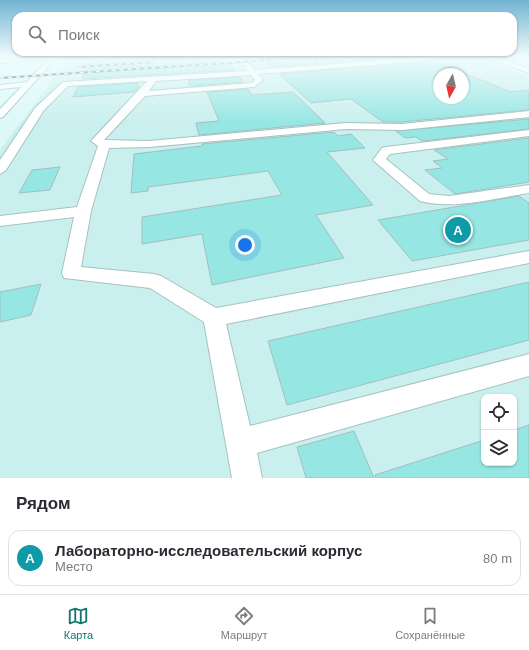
<!DOCTYPE html>
<html lang="ru">
<head>
<meta charset="utf-8">
<style>
	body { margin:0; font-family:Arial,sans-serif; background:#f7f7f7; color:#2b2b33 }
	.controls { position:absolute; right:12px; bottom:12px; display:grid; overflow:hidden; border-radius:8px; box-shadow:0 1px 3px #0004 }
	.controls button { width:36px; height:36px; display:grid; place-items:center; padding:0; border:0; border-bottom:1px solid #e1e1e2; background:#fff; color:#2b2b33; font:20px sans-serif }
	.compass { position:absolute; left:433px; top:68px; width:36px; height:36px; border-radius:50%; background:#fff; box-shadow:0 1px 3px #0004; rotate:188deg }
	.you { position:absolute; left:245px; top:245px; width:14px; height:14px; margin:-10px; border:3px solid #fff; border-radius:50%; background:#1a73e8; box-shadow:0 0 0 6px #1a73e833 }
	.badge { display:grid; place-items:center; width:26px; height:26px; border-radius:50%; background:#0f766e; color:#fff; font-size:13px; font-weight:700 }
	.pin { position:absolute; translate:-50% -50%; border:2px solid #fff; box-shadow:0 1px 4px #0006 }
	.list { margin:0; padding:0; list-style:none }
	h2 { display:flex; justify-content:space-between; align-items:center; height:52px; margin:0; padding:0 16px; font-size:17px }
	h2 small { font-size:13px; font-weight:400; color:#7c7c81 }
	.list li { display:grid; grid-template-columns:26px 1fr auto; gap:12px; align-items:center; box-sizing:border-box; height:56px; margin:0 8px 8px; padding:0 8px; border:1px solid #e1e1e2; border-radius:12px }
	.list b { display:block; font-size:15px; white-space:nowrap }
	.list p { margin:0; font-size:13px; white-space:nowrap; color:#7c7c81 }
	.list em { font-size:13px; font-style:normal; color:#7c7c81 }
	.icon { flex:none; width:22px; height:22px; fill:none; stroke:currentColor; stroke-width:2; stroke-linecap:round; stroke-linejoin:round }
	.map { position:relative; flex:none; width:529px; height:478px; overflow:hidden }
	.search { position:absolute; background:#fff; box-shadow:0 1px 3px #0004; left:12px; right:12px; top:12px; height:44px; display:flex; align-items:center; gap:10px; box-sizing:border-box; padding:0 14px; border-radius:12px; color:#7c7c81; font-size:15px }
	.sheet { height:116px; background:#fff }
	nav { display:flex; justify-content:space-around; align-items:center; box-sizing:border-box; height:56px; border-top:1px solid #e1e1e2; background:#fff; font-size:11px; color:#7c7c81 }
	nav a { display:grid; justify-items:center; gap:2px }
	nav .on { color:#0f766e }
	.map>svg:first-child { display:block }
	.built { fill:#c9f0ee; fill-rule:evenodd }
	.building { fill:#96e6e3; stroke:#a3bfbe; fill-rule:evenodd }
	.lines { fill:none; stroke-linecap:round; stroke-linejoin:round }
	.minor-casing { stroke:#a6c2c1; stroke-width:2 }
	.minor { fill:#fff; fill-rule:evenodd }
	.rail-casing { stroke:#33403f; stroke-width:2 }
	.rail { stroke:#dcf9f8; stroke-width:1.5; stroke-dasharray:4; stroke-linecap:butt }
</style>
</head>
<body>
<div class="map">
<svg width="529" height="478" viewBox="0 0 529 478">
	<rect width="100%" height="100%" fill="#dcf9f8"/>
	<path class="built" d="M71 56H471L529 76V478H0V150ZM439 74H463V98H439ZM484 397H514V463H484Z"/>
	<g class="building">
		<polygon points="93,56 221,56 226,65 230,64 235,70 82,79"/>
		<polygon points="360,56 406,57 271,67 266,63"/>
		<path d="M435 61 511 92 529 90V110L402 122H383L351 99 311 103 279 74ZM439 74H463V98H439Z"/>
		<polygon points="240,77 243,82 190,86 188,80"/>
		<polygon points="138,83 138,89 134,92 73,97 78,87"/>
		<polygon points="248,89 252,95 293,92 325,123 199,135 196,123 219,121 207,92"/>
		<polygon points="529,119 529,129 422,141 416,137 405,138 396,131"/>
		<polygon points="334,132 338,136 351,134 365,148 327,152 373,205 316,215 344,258 212,285 202,234 142,244 142,217 282,195 268,171 148,187 148,191 131,193 134,154 202,146 202,144"/>
		<polygon points="529,138 529,182 455,194 425,170 442,168 433,161 448,159 434,150"/>
		<polygon points="60,167 50,190 19,193 32,170"/>
		<polygon points="519,196 529,203 529,240 412,261 378,220"/>
		<polygon points="529,282 529,340 287,405 268,341"/>
		<polygon points="41,284 31,315 0,322 0,292"/>
		<polygon points="529,425 529,478 376,478 375,475 484,440 484,463 514,463 514,430"/>
		<polygon points="354,431 374,478 306,478 297,447"/>
	</g>
	<g class="lines">
		<g class="minor-casing">
			<g id="minor">
				<polygon points="58,56 3,117 0,118 0,109 21,87 0,89 0,85 27,82 47,60 0,63 0,59"/>
				<path d="M236 56H243L255 70 440 56 425 61 258 74 263 80 254 87 145 96 104 140 149 141 346 123 402 124 529 111V117L402 130 346 129 149 147 109 148 91 211 81 267 154 274 161 276 216 308 529 251V263L226 324 250 426 529 354V376L257 453 262 478H232L204 322 150 288 64 278 62 273 74 217 0 226V216L77 207 98 146 91 141 147 81 68 86 44 110 6 170 0 174V160L35 108 63 82 248 71ZM251 75 255 80 252 83 149 91 156 81Z"/>
				<polygon points="482,56 492,56 529,69 529,73"/>
				<path d="M529 130V136L390 154 386 159 429 194 449 196 529 185V193C494 198 454 210 420 201L373 160 382 148 386 147Z"/>
			</g>
		</g>
		<use href="#minor" class="minor"/>
		<g class="rail-casing">
			<g id="rail">
				<polyline points="148,59 192,56"/>
				<polyline points="310,59 343,56"/>
				<polyline points="78,67 153,62"/>
				<polyline points="0,78 315,57"/>
			</g>
		</g>
		<use href="#rail" class="rail"/>
	</g>
	<linearGradient id="sky" x2="0" y2="1"><stop stop-color="#72b3d2"/><stop offset="0.46" stop-color="#effcfc"/><stop offset="1" stop-color="#effcfc" stop-opacity="0"/></linearGradient>
	<rect width="529" height="123" fill="url(#sky)"/>
</svg>
<div class="controls">
<button><svg class="icon" aria-label="locate" viewBox="0 0 24 24"><circle cx="12" cy="12" r="6"/><path d="M12 2v4M12 18v4M2 12h4M18 12h4"/></svg></button>
<button><svg class="icon" aria-label="layers" viewBox="0 0 24 24"><path d="M12 4l9 5-9 5-9-5zM3 14l9 5 9-5"/></svg></button>
</div>
<svg class="compass" viewBox="-18 -18 36 36"><path d="M0-13l5 13h-10z" fill="#e53935"/><path d="M0 13l5-13h-10z" fill="#7c7c81"/></svg>
<div class="you"></div>
<div class="pin badge" style="left:458px;top:230px;background:#0f9aa8">A</div>
<div class="search"><svg class="icon" aria-label="search" viewBox="0 0 24 24"><circle cx="10" cy="10" r="6"/><path d="M15 15l6 6"/></svg>Поиск</div>
</div>
<section class="sheet">
<h2>Рядом<small></small></h2>
<ul class="list">
<li><span class="badge" style="background:#0f9aa8">A</span><div><b>Лабораторно-исследовательский корпус</b><p>Место</p></div><em>80 m</em></li>
</ul>
</section>
<nav>
<a class="on"><svg class="icon" aria-label="map" viewBox="0 0 24 24"><path d="M3 6l6-2 6 2 6-2v14l-6 2-6-2-6 2zM9 4v14M15 6v14"/></svg>Карта</a>
<a><svg class="icon" aria-label="directions" viewBox="0 0 24 24"><path d="M12 3l9 9-9 9-9-9zM9 14v-3h6M13 9l2 2-2 2"/></svg>Маршрут</a>
<a><svg class="icon" aria-label="saved" viewBox="0 0 24 24"><path d="M7 4h10v16l-5-4-5 4z"/></svg>Сохранённые</a>
</nav>
</body>
</html>
